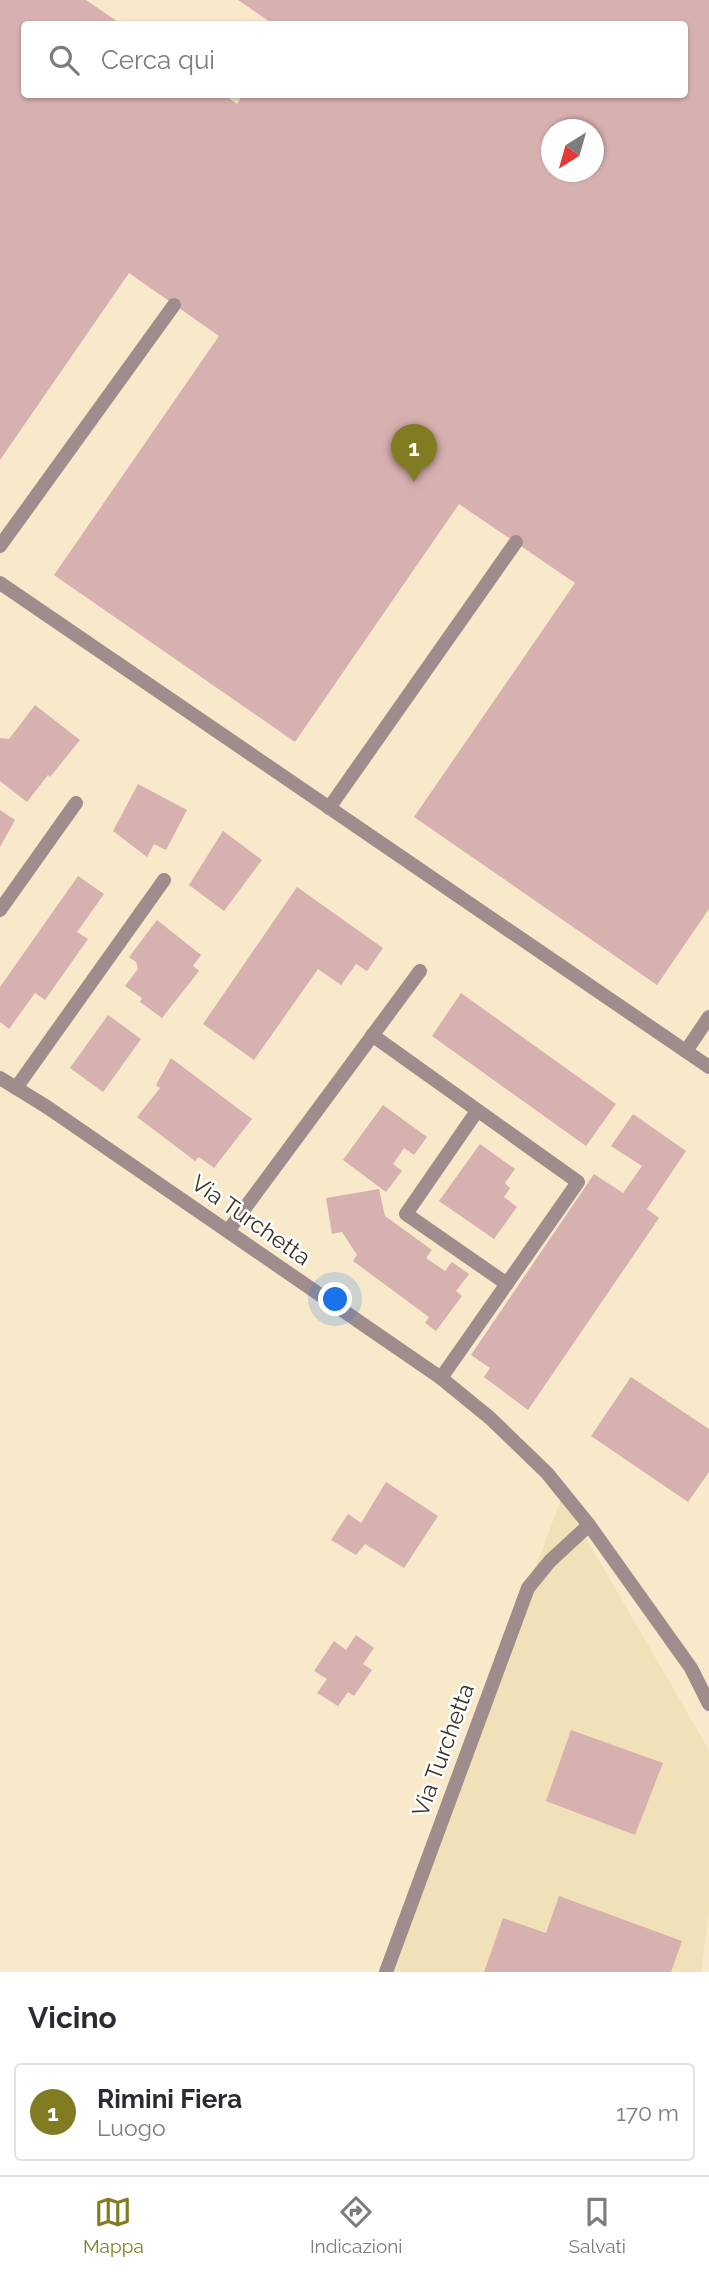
<!DOCTYPE html>
<html lang="it">
<head>
<meta charset="utf-8">
<style>
	body { margin:0; font-family:Raleway,sans-serif; background:#f2f2f3; color:#2b2b33 }
	.compass { position:absolute; left:541px; top:119px; width:63px; height:63px; border-radius:50%; background:#fff; box-shadow:0 2px 5px #0004; rotate:217deg }
	.you { position:absolute; left:336px; top:1300px; width:24px; height:24px; margin:-18px; border:5px solid #fff; border-radius:50%; background:#1a73e8; box-shadow:0 0 0 10px #1a73e833 }
	.badge { display:grid; place-items:center; width:46px; height:46px; border-radius:50%; background:#817c22; color:#fff; font-size:23px; font-weight:700 }
	.pin { position:absolute; translate:-50% -58px; filter:drop-shadow(0 2px 4px #0008) }
	.pin::after { content:''; position:absolute; top:37px; width:24px; height:21px; background:inherit; clip-path:polygon(0 0,100% 0,50% 100%) }
	.list { margin:0; padding:0; list-style:none }
	h2 { display:flex; justify-content:space-between; align-items:center; height:91px; margin:0; padding:0 28px; font-size:30px }
	h2 small { font-size:23px; font-weight:400; color:#7c7c81 }
	.list li { display:grid; grid-template-columns:46px 1fr auto; gap:21px; align-items:center; box-sizing:border-box; height:98px; margin:0 14px 14px; padding:0 14px; border:2px solid #e1e1e2; border-radius:7px }
	.list b { display:block; font-size:26px; white-space:nowrap }
	.list p { margin:0; font-size:23px; white-space:nowrap; color:#7c7c81 }
	.list em { font-size:23px; font-style:normal; color:#7c7c81 }
	.icon { flex:none; width:38px; height:38px; fill:none; stroke:currentColor; stroke-width:2; stroke-linecap:round; stroke-linejoin:round }
	.map { position:relative; flex:none; width:709px; height:1972px; overflow:hidden }
	.search { position:absolute; background:#fff; box-shadow:0 2px 5px #0004; left:21px; right:21px; top:21px; height:77px; display:flex; align-items:center; gap:18px; box-sizing:border-box; padding:0 24px; border-radius:7px; color:#7c7c81; font-size:26px }
	.sheet { height:203px; background:#fff }
	nav { display:flex; justify-content:space-around; align-items:center; box-sizing:border-box; height:98px; border-top:2px solid #e1e1e2; background:#fff; font-size:19px; color:#7c7c81 }
	nav a { display:grid; justify-items:center; gap:4px }
	nav .on { color:#817c22 }
	.map>svg:first-child { display:block }
	.built { fill:#f1e1b9 }
	.building { fill:#d7b1b0; fill-rule:evenodd }
	.lines { fill:none; stroke-linecap:round; stroke-linejoin:round }
	.lane { stroke:#9f8d8d; stroke-width:14 }
	.street { stroke:#9f8d8d; stroke-width:14 }
	.labels { text-anchor:middle; stroke-width:5; stroke-linejoin:round; paint-order:stroke }
	.street-label { font-size:23px; fill:#373225; stroke:#fff }
</style>
</head>
<body>
<div class="map">
<svg width="709" height="1972" viewBox="0 0 709 1972">
	<rect width="100%" height="100%" fill="#f7e9c9"/>
	<polygon class="built" points="562,1497 709,1750 709,1911 701,1972 382,1972"/>
	<g class="building">
		<path d="M0 0H86L121 24H24V94H223L237 104 243 94H684V24H273L238 0H709V909L657 985 414 817 575 583 459 504 295 742 54 575 219 336 129 273 0 460ZM552 130H594V172H552Z"/>
		<polygon points="35,705 80,740 50,777 48,775 27,802 0,781 0,738 9,739"/>
		<polygon points="138,784 187,810 166,850 154,844 147,857 113,831"/>
		<polygon points="0,810 15,820 0,847"/>
		<polygon points="223,831 262,860 224,911 189,885"/>
		<polygon points="78,876 104,894 77,932 88,939 45,1000 35,993 9,1029 0,1022 0,987"/>
		<polygon points="297,887 383,948 367,971 356,964 341,985 318,969 254,1060 203,1024"/>
		<polygon points="157,920 201,955 193,966 199,971 162,1018 140,1002 142,998 125,986 138,969 136,962 129,957"/>
		<polygon points="461,993 616,1104 586,1146 432,1036"/>
		<polygon points="108,1015 141,1039 103,1092 70,1068"/>
		<polygon points="171,1058 252,1119 214,1168 199,1157 195,1161 137,1117 160,1088 156,1085"/>
		<polygon points="383,1105 427,1137 414,1155 404,1148 393,1164 402,1171 386,1192 343,1160"/>
		<polygon points="633,1114 686,1151 647,1209 659,1218 528,1410 484,1377 490,1368 471,1355 594,1174 623,1193 642,1166 611,1146"/>
		<polygon points="480,1144 515,1169 505,1183 510,1188 504,1197 517,1207 494,1239 439,1201"/>
		<polygon points="379,1189 385,1216 432,1250 426,1258 445,1271 452,1262 469,1274 456,1291 462,1296 436,1331 425,1323 429,1317 353,1261 357,1255 342,1232 332,1234 326,1198"/>
		<polygon points="631,1377 709,1429 709,1472 688,1502 591,1436"/>
		<polygon points="386,1482 438,1516 404,1568 365,1544 356,1555 331,1540 348,1514 361,1523"/>
		<polygon points="356,1635 374,1648 363,1664 372,1670 354,1696 348,1692 338,1706 317,1693 327,1679 314,1671 334,1641 346,1650"/>
		<polygon points="571,1730 663,1763 635,1835 546,1801"/>
		<polygon points="559,1896 682,1941 671,1972 484,1972 503,1918 546,1933"/>
	</g>
	<g class="lines">
		<g class="lane">
			<polyline points="0,546 174,305"/>
			<polyline points="0,583 709,1067"/>
			<polyline points="329,808 516,542"/>
			<polyline points="0,910 76,803"/>
			<polyline points="372,1035 578,1182 441,1378"/>
			<polyline points="686,1051 709,1017"/>
			<polyline points="16,1088 164,880"/>
			<polyline points="477,1111 406,1214 507,1284"/>
			<polyline points="228,1231 420,971"/>
		</g>
		<g class="street">
			<polyline points="0,1078 47,1107 441,1378 490,1418 547,1473 589,1525 691,1668 709,1704"/>
			<polyline points="386,1972 528,1588 550,1561 589,1525"/>
		</g>
	</g>
	<g class="labels">
		<g class="street-label">
			<text transform="translate(251 1220) rotate(35)" y="8">Via Turchetta</text>
			<text transform="translate(443 1750) rotate(-70)" y="8">Via Turchetta</text>
		</g>
	</g>
</svg>
<svg class="compass" viewBox="-18 -18 36 36"><path d="M0-13l5 13h-10z" fill="#e53935"/><path d="M0 13l5-13h-10z" fill="#7c7c81"/></svg>
<div class="you"></div>
<div class="pin badge" style="left:414px;top:482px">1</div>
<div class="search"><svg class="icon" aria-label="search" viewBox="0 0 24 24"><circle cx="10" cy="10" r="6"/><path d="M15 15l6 6"/></svg>Cerca qui</div>
</div>
<section class="sheet">
<h2>Vicino<small></small></h2>
<ul class="list">
<li><span class="badge">1</span><div><b>Rimini Fiera</b><p>Luogo</p></div><em>170 m</em></li>
</ul>
</section>
<nav>
<a class="on"><svg class="icon" aria-label="map" viewBox="0 0 24 24"><path d="M3 6l6-2 6 2 6-2v14l-6 2-6-2-6 2zM9 4v14M15 6v14"/></svg>Mappa</a>
<a><svg class="icon" aria-label="directions" viewBox="0 0 24 24"><path d="M12 3l9 9-9 9-9-9zM9 14v-3h6M13 9l2 2-2 2"/></svg>Indicazioni</a>
<a><svg class="icon" aria-label="saved" viewBox="0 0 24 24"><path d="M7 4h10v16l-5-4-5 4z"/></svg>Salvati</a>
</nav>
</body>
</html>
